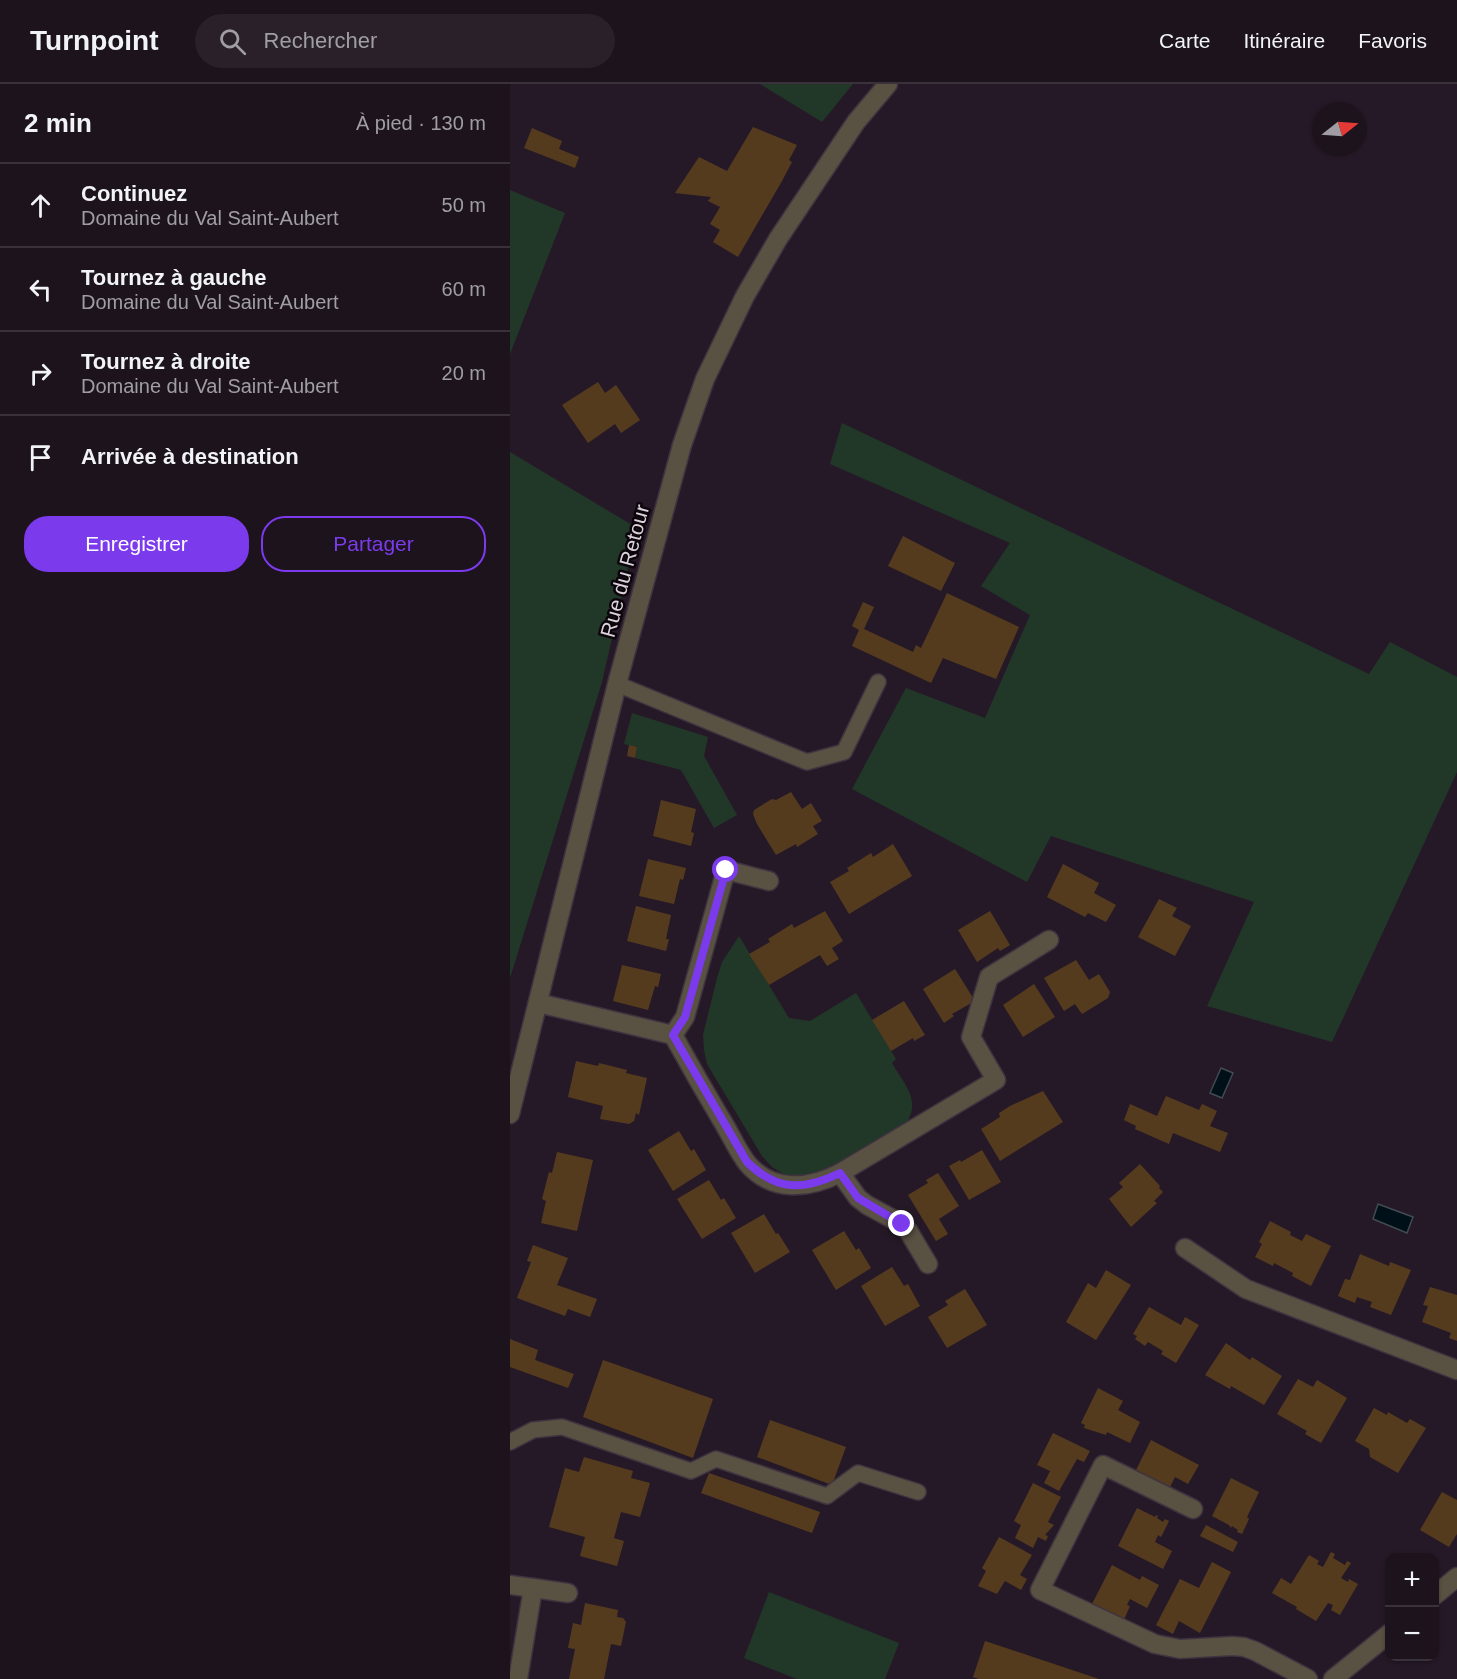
<!DOCTYPE html>
<html lang="fr">
<head>
<meta charset="utf-8">
<style>
	body { margin:0; font-family:Helvetica,sans-serif; background:#29202a; color:#f1f3f6 }
	.controls { position:absolute; right:18px; bottom:18px; display:grid; overflow:hidden; border-radius:12px; box-shadow:0 2px 4px #0004 }
	.controls button { width:54px; height:54px; display:grid; place-items:center; padding:0; border:0; border-bottom:2px solid #3a323b; background:#1c131d; color:#f1f3f6; font:30px sans-serif }
	.compass { position:absolute; left:803px; top:18px; width:54px; height:54px; border-radius:50%; background:#1c131d; box-shadow:0 2px 4px #0004; rotate:73deg }
	.stop { position:absolute; width:18px; height:18px; margin:-14px; border:4px solid #7c3aed; border-radius:50%; background:#fff }
	.stop.end { background:#7c3aed; border-color:#fff; box-shadow:0 2px 6px #0008 }
	.list { margin:0; padding:0; list-style:none }
	h2 { display:flex; justify-content:space-between; align-items:center; height:78px; margin:0; padding:0 24px; font-size:26px }
	h2 small { font-size:20px; font-weight:400; color:#a09ea4 }
	.list li { display:grid; grid-template-columns:39px 1fr auto; gap:18px; align-items:center; box-sizing:border-box; height:84px; padding:0 24px; border-top:2px solid #3a323b }
	.list b { display:block; font-size:22px; white-space:nowrap }
	.list p { margin:0; font-size:20px; white-space:nowrap; color:#a09ea4 }
	.list em { font-size:20px; font-style:normal; color:#a09ea4 }
	.actions { display:flex; gap:12px; padding:18px 24px }
	.actions a { flex:1; padding:14px 0; border:2px solid #7c3aed; border-radius:24px; text-align:center; font-size:21px; color:#7c3aed }
	.actions .main { background:#7c3aed; color:#fff }
	.icon { flex:none; width:33px; height:33px; fill:none; stroke:currentColor; stroke-width:2; stroke-linecap:round; stroke-linejoin:round }
	.map { position:relative; flex:none; width:947px; height:1595px; overflow:hidden }
	header { display:flex; align-items:center; gap:36px; box-sizing:border-box; height:84px; padding:0 30px; background:#1c131d; border-bottom:2px solid #3a323b }
	header strong { font-size:28px }
	nav { display:flex; gap:33px; margin-inline-start:auto; font-size:21px }
	.search { width:420px; height:54px; background:#29202a; display:flex; align-items:center; gap:15px; box-sizing:border-box; padding:0 21px; border-radius:33px; color:#a09ea4; font-size:22px }
	main { display:flex }
	aside { flex:1; background:#1c131d }
	.map>svg:first-child { display:block }
	.green { fill:#213829 }
	.water { fill:#001018; stroke:#424a52; stroke-width:1.5 }
	.building { fill:#553b1e }
	.lines { fill:none; stroke-linecap:round; stroke-linejoin:round }
	.lane-casing { stroke:#3f3340; stroke-width:18 }
	.street-casing { stroke:#3f3340; stroke-width:21 }
	.lane { stroke:#595142; stroke-width:15 }
	.street { stroke:#595142; stroke-width:18 }
	.route { stroke:#7c3aed; stroke-width:8 }
	.labels { text-anchor:middle; stroke-width:5; stroke-linejoin:round; paint-order:stroke }
	.street-label { font-size:21px; fill:#dbd2db; stroke:#0c060c }
</style>
</head>
<body>
<header>
<strong>Turnpoint</strong>
<div class="search"><svg class="icon" aria-label="search" viewBox="0 0 24 24"><circle cx="10" cy="10" r="6"/><path d="M15 15l6 6"/></svg>Rechercher</div>
<nav><a>Carte</a><a>Itinéraire</a><a>Favoris</a></nav>
</header>
<main>
<aside>
<h2>2 min<small>À pied · 130 m</small></h2>
<ul class="list">
<li><svg class="icon" aria-label="ahead" viewBox="0 0 24 24"><path d="M12 20V5M6 11l6-6 6 6"/></svg><div><b>Continuez</b><p>Domaine du Val Saint-Aubert</p></div><em>50 m</em></li>
<li><svg class="icon" aria-label="left" viewBox="0 0 24 24"><path d="M17 20v-9H6M10 6l-5 5 5 5"/></svg><div><b>Tournez à gauche</b><p>Domaine du Val Saint-Aubert</p></div><em>60 m</em></li>
<li><svg class="icon" aria-label="right" viewBox="0 0 24 24"><path d="M7 20v-9h11M14 6l5 5-5 5"/></svg><div><b>Tournez à droite</b><p>Domaine du Val Saint-Aubert</p></div><em>20 m</em></li>
<li><svg class="icon" aria-label="arrive" viewBox="0 0 24 24"><path d="M6 21V4h12l-3 4 3 4H6"/></svg><div><b>Arrivée à destination</b></div></li>
</ul>
<div class="actions"><a class="main">Enregistrer</a><a>Partager</a></div>
</aside>
<div class="map">
<svg width="947" height="1595" viewBox="0 0 947 1595">
	<rect width="100%" height="100%" fill="#261927"/>
	<g class="green">
		<polygon points="250,0 343,0 312,38"/>
		<polygon points="0,106 55,129 0,270"/>
		<polygon points="332,339 859,590 880,558 947,593 947,688 822,958 697,922 744,818 541,752 517,798 342,705 396,604 475,634 520,531 471,502 500,459 320,380"/>
		<polygon points="0,368 127,444 92,598 0,894"/>
		<polygon points="122,629 198,653 194,672 227,731 204,744 171,686 125,674 127,663 114,660"/>
		<path d="M229 852 279 934 300 937 346 909 386 975 382 979C395 1002 412 1016 395 1041L309 1091 289 1094 277 1092 262 1083 252 1072 197 980 194 966 193 951 207 894 212 878Z"/>
		<polygon points="259,1508 389,1559 375,1595 287,1595 234,1574"/>
	</g>
	<g class="water">
		<polygon points="711,984 723,989 712,1014 700,1009"/>
		<polygon points="868,1120 903,1133 897,1149 863,1135"/>
	</g>
	<g class="building">
		<polygon points="243,43 287,61 279,76 282,78 272,97 228,173 203,158 210,146 200,140 210,123 198,117 201,113 165,109 189,73 217,87"/>
		<polygon points="22,44 52,57 49,65 69,73 65,84 14,64"/>
		<polygon points="88,298 95,309 106,301 130,336 111,349 105,340 78,359 52,321"/>
		<polygon points="393,452 445,479 431,507 378,482"/>
		<polygon points="437,509 509,543 486,595 433,574 421,599 342,562 349,546 342,542 353,518 364,523 354,545 403,568 406,561 411,564"/>
		<polygon points="119,661 127,663 125,674 117,672"/>
		<polygon points="281,708 292,725 301,719 312,737 303,742 308,750 287,763 286,760 266,771 247,740 243,730 244,726 262,715 266,716"/>
		<polygon points="151,716 186,725 181,748 184,749 181,762 143,752"/>
		<polygon points="383,760 402,792 339,830 320,798 339,787 337,784 361,769 363,773"/>
		<polygon points="138,775 176,784 173,796 170,795 164,820 129,812"/>
		<polygon points="553,780 589,799 584,809 606,821 596,838 578,829 575,833 537,813"/>
		<polygon points="649,815 667,824 662,832 681,842 665,872 628,853"/>
		<polygon points="126,822 161,831 156,855 159,855 156,867 117,857"/>
		<polygon points="315,827 333,857 322,864 329,875 317,882 310,871 259,901 239,870 260,858 258,855 282,840 284,844"/>
		<polygon points="480,827 500,861 490,867 488,864 467,878 448,846"/>
		<polygon points="566,876 579,896 589,890 600,908 598,914 572,930 565,920 554,927 534,894"/>
		<polygon points="112,881 151,890 148,903 145,902 138,926 103,917"/>
		<polygon points="445,885 465,917 442,930 444,932 434,939 413,905"/>
		<polygon points="524,900 545,933 513,953 493,921"/>
		<polygon points="394,917 415,951 404,957 403,954 381,967 362,936"/>
		<polygon points="66,977 88,982 89,979 117,986 116,989 137,994 129,1031 126,1029 124,1037 119,1040 90,1035 93,1022 58,1013"/>
		<polygon points="533,1007 553,1038 490,1077 471,1045 490,1033 489,1029 500,1022"/>
		<polygon points="656,1012 689,1026 692,1020 707,1027 700,1042 718,1049 710,1068 663,1049 659,1060 625,1045 626,1042 614,1036 620,1020 647,1032"/>
		<polygon points="169,1047 181,1067 184,1065 196,1086 163,1107 138,1066"/>
		<polygon points="472,1066 491,1098 459,1116 439,1082 450,1076 451,1078"/>
		<polygon points="47,1068 83,1076 67,1147 31,1139 36,1117 32,1115 39,1088 42,1089"/>
		<polygon points="630,1080 650,1102 649,1104 653,1108 644,1117 647,1119 621,1143 599,1115 613,1103 609,1099"/>
		<polygon points="428,1089 449,1122 429,1135 438,1150 426,1157 398,1111 418,1099 416,1096"/>
		<polygon points="199,1096 211,1116 214,1114 226,1134 192,1155 167,1115"/>
		<polygon points="254,1130 266,1150 268,1149 280,1168 245,1189 221,1149"/>
		<polygon points="760,1137 781,1148 780,1151 792,1157 796,1150 821,1162 801,1202 782,1192 783,1189 764,1179 763,1182 745,1173 752,1160 749,1158"/>
		<polygon points="334,1147 346,1166 349,1164 361,1184 326,1206 302,1166"/>
		<polygon points="23,1161 58,1174 47,1201 87,1215 80,1233 58,1225 55,1232 7,1214 21,1178 17,1177"/>
		<polygon points="850,1170 879,1182 880,1178 901,1186 881,1231 860,1223 862,1218 847,1213 845,1219 828,1212 835,1195 840,1196"/>
		<polygon points="382,1183 394,1202 398,1200 410,1222 375,1242 351,1202"/>
		<polygon points="596,1186 621,1201 586,1256 556,1238 578,1199 586,1204"/>
		<polygon points="920,1203 947,1211 947,1257 939,1254 941,1249 912,1238 918,1222 913,1221"/>
		<polygon points="455,1205 477,1241 437,1264 418,1233 438,1221 435,1217"/>
		<polygon points="639,1223 671,1241 675,1233 689,1241 666,1279 651,1270 653,1267 638,1258 635,1262 625,1255 627,1252 623,1250"/>
		<polygon points="0,1255 28,1266 25,1276 64,1290 58,1304 0,1283"/>
		<polygon points="716,1259 740,1276 742,1273 772,1292 754,1321 721,1302 720,1305 695,1291"/>
		<polygon points="93,1276 203,1315 183,1374 73,1333"/>
		<polygon points="788,1295 803,1303 807,1296 837,1314 811,1359 795,1350 797,1347 767,1330"/>
		<polygon points="588,1304 613,1317 608,1326 630,1338 620,1359 597,1348 596,1351 574,1344 575,1341 571,1339"/>
		<polygon points="864,1324 877,1331 878,1328 897,1339 900,1335 916,1344 888,1389 860,1373 859,1365 845,1357"/>
		<polygon points="260,1336 336,1363 322,1401 247,1373"/>
		<polygon points="543,1349 580,1367 574,1378 567,1375 549,1407 534,1399 540,1387 527,1381"/>
		<polygon points="641,1356 689,1381 678,1400 665,1393 658,1407 624,1390"/>
		<polygon points="74,1373 123,1387 121,1394 140,1399 130,1433 111,1428 104,1454 114,1457 107,1482 70,1472 75,1453 39,1443 55,1384 69,1388"/>
		<polygon points="199,1389 310,1428 302,1449 191,1409"/>
		<polygon points="721,1394 749,1408 737,1433 739,1435 732,1450 727,1448 728,1446 722,1442 721,1444 719,1441 702,1432"/>
		<polygon points="523,1399 551,1413 538,1438 544,1441 535,1451 538,1452 536,1457 528,1453 523,1464 505,1454 511,1441 504,1437"/>
		<polygon points="932,1408 947,1416 947,1450 939,1463 910,1446"/>
		<polygon points="627,1424 645,1433 646,1431 648,1432 647,1434 653,1438 655,1435 659,1437 651,1453 648,1451 645,1458 662,1467 653,1485 608,1462"/>
		<polygon points="696,1441 728,1458 723,1468 690,1452"/>
		<polygon points="489,1453 522,1471 510,1491 517,1495 511,1506 495,1497 487,1510 468,1502 476,1487 472,1484"/>
		<polygon points="821,1468 825,1470 823,1474 835,1481 837,1477 841,1479 831,1494 838,1498 839,1495 848,1500 830,1531 821,1526 823,1521 818,1519 806,1537 786,1525 787,1523 762,1509 771,1494 781,1500 799,1471 809,1477 807,1480 813,1483"/>
		<polygon points="702,1478 721,1488 690,1549 669,1537 663,1550 646,1541 670,1495 689,1504"/>
		<polygon points="602,1481 630,1496 632,1492 649,1501 637,1524 620,1515 617,1521 620,1522 613,1538 607,1535 609,1532 603,1529 601,1532 599,1531 600,1529 582,1520"/>
		<polygon points="75,1519 108,1526 107,1533 113,1534 116,1538 111,1562 101,1560 94,1595 59,1595 65,1565 58,1564 63,1539 71,1541"/>
		<polygon points="475,1557 589,1595 469,1595 463,1593"/>
	</g>
	<g class="lines">
		<g class="lane-casing">
			<g id="lane">
				<polyline points="107,600 297,678 334,668 368,598"/>
				<polyline points="0,1358 23,1346 52,1343 181,1387 206,1375 317,1412 348,1389 408,1408"/>
			</g>
		</g>
		<g class="street-casing">
			<g id="street">
				<polyline points="28,919 163,951 175,933 216,786 259,797"/>
				<path d="M163 951C179 980 195 1008 211 1035 220 1049 227 1066 237 1079 262 1109 299 1105 330 1089L486 996 461 953 479 893 539 856"/>
				<polyline points="0,1030 107,600 172,361 195,295 235,212 268,155 346,38 378,0"/>
				<polyline points="330,1089 348,1114 357,1121 392,1140 399,1148 418,1180"/>
				<polyline points="675,1164 736,1205 947,1286"/>
				<polyline points="683,1425 593,1381 530,1506 645,1560 670,1565 722,1562 734,1563 745,1567 798,1595"/>
				<polyline points="0,1501 23,1504"/>
				<polyline points="924,1512 947,1493"/>
				<polyline points="8,1595 23,1504 58,1509"/>
				<polyline points="823,1595 880,1549"/>
			</g>
		</g>
		<use href="#lane" class="lane"/>
		<use href="#street" class="street"/>
	</g>
	<g class="lines">
		<path class="route" d="M216 786 175 933 163 951 237 1078C267 1107 293 1107 330 1089L348 1114 392 1140"/>
	</g>
	<g class="labels">
		<g class="street-label">
			<text transform="translate(115 487) rotate(-75)" y="7">Rue du Retour</text>
		</g>
	</g>
</svg>
<div class="controls">
<button>+</button>
<button>−</button>
</div>
<svg class="compass" viewBox="-18 -18 36 36"><path d="M0-13l5 13h-10z" fill="#e53935"/><path d="M0 13l5-13h-10z" fill="#a09ea4"/></svg>
<div class="stop" style="left:216px;top:786px"></div>
<div class="stop end" style="left:392px;top:1140px"></div>
</div>
</main>
</body>
</html>
